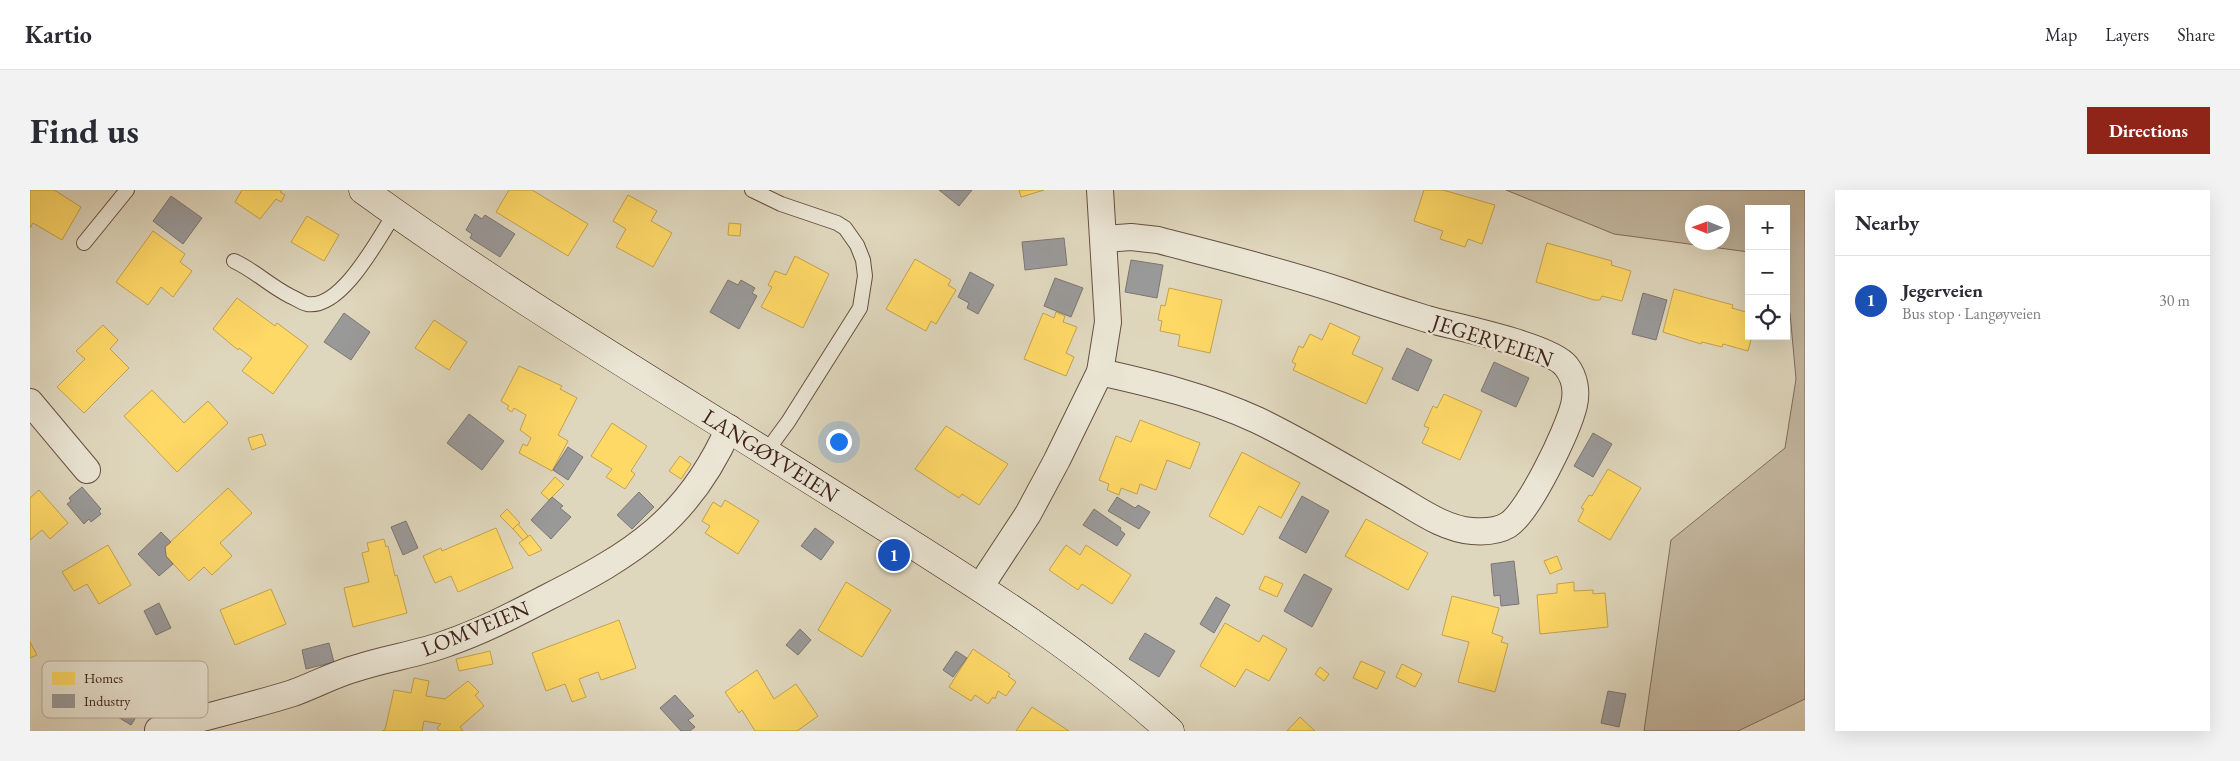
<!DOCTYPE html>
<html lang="en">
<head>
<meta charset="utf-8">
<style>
	body { margin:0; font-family:"EB Garamond",serif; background:#f2f2f3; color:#2b2b33 }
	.controls { position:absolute; right:15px; top:15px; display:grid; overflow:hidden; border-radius:0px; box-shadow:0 5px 20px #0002 }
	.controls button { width:45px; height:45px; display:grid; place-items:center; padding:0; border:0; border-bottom:1px solid #e1e1e2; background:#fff; color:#2b2b33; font:25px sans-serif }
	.compass { position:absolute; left:1655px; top:15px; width:45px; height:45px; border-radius:50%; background:#fff; box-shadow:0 5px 20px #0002; rotate:271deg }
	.you { position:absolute; left:808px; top:251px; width:18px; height:18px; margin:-12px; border:4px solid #fff; border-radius:50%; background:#1a73e8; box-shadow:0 0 0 8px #1a73e833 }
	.badge { display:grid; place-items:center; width:32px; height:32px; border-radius:50%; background:#8f2418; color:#fff; font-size:16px; font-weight:700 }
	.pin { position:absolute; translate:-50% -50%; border:2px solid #fff; box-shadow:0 1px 5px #0006 }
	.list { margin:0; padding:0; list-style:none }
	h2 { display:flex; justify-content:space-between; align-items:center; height:65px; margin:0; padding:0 20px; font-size:21px }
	h2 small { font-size:16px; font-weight:400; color:#7c7c81 }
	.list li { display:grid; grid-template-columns:32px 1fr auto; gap:15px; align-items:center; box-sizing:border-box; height:90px; padding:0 20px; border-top:1px solid #e1e1e2 }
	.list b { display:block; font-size:19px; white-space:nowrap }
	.list p { margin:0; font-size:16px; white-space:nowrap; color:#7c7c81 }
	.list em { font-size:16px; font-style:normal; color:#7c7c81 }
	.icon { flex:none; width:28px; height:28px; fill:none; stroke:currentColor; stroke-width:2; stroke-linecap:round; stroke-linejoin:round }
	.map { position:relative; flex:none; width:1775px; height:541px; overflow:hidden; border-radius:0px }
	header { display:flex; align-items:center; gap:30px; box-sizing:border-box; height:70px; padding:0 25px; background:#fff; border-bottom:1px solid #e1e1e2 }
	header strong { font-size:24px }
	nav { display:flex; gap:28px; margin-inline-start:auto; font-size:18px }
	.intro { display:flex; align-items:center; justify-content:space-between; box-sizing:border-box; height:120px; padding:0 30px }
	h1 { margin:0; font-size:35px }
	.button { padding:12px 22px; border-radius:0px; background:#8f2418; color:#fff; font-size:18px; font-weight:700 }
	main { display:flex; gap:30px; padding:0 30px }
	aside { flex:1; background:#fff; border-radius:0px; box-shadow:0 5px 20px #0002 }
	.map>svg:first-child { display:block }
	.green { fill:#c4b8a1; stroke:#826e5c; fill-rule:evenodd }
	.homes { fill:#ffd966; stroke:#c5a24f }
	.industry { fill:#999; stroke:#7e7672 }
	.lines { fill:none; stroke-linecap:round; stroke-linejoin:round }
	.service-casing { stroke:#675041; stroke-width:16 }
	.minor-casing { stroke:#675041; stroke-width:28 }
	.secondary-casing { stroke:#3f2318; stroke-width:29 }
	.service { stroke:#eae5d4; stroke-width:14 }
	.minor { stroke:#eae5d4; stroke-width:26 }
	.secondary { stroke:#eae5d4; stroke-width:28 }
	.labels { text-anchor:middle; stroke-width:5; stroke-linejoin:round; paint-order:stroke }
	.street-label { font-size:22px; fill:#3f2318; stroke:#eae5d4 }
	.key { fill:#eae5d4; stroke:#b7ab9c; stroke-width:1 }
	.key-label { font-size:14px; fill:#3f2318 }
</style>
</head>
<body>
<header>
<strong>Kartio</strong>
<nav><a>Map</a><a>Layers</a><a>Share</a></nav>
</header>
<div class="intro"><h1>Find us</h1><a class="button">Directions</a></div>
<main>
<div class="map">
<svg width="1775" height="541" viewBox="0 0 1775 541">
	<rect width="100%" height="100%" fill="#dfd7bd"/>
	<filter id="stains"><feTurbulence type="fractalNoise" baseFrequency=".004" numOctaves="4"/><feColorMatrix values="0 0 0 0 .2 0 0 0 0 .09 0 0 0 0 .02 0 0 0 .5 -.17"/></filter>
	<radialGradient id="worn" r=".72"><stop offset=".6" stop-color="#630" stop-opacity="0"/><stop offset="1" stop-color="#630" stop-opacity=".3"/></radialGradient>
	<path class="green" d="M1476 0H1775V509L1708 541H1614L1641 350 1755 258 1766 189 1760 123 1756 118V19H1719V62L1584 44ZM1662 22H1692V52H1662Z"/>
	<g class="homes">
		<polygon points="0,0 24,0 51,17 32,50 3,33 0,38"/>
		<polygon points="212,0 252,0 250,2 255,5 251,12 246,9 230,29 205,12"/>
		<polygon points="479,0 502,0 558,34 538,66 466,22"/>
		<polygon points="989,0 1014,0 991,7"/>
		<polygon points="1394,0 1413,0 1465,15 1452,54 1438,49 1435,57 1410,49 1413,41 1384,31"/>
		<polygon points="598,5 627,21 621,31 642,43 623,77 586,57 596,39 583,31"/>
		<polygon points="277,26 309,45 294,71 261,52"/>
		<polygon points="699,33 711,34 710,46 698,45"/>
		<polygon points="123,41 155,64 150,72 162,81 143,107 131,97 118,115 86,92"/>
		<polygon points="1517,53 1582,71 1581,75 1601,81 1592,111 1572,106 1570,110 1564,110 1506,92"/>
		<polygon points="765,66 799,84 773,138 731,117 742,97 738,95 745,81 756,85"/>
		<polygon points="885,69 921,90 918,95 926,100 906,134 901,131 896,141 856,119"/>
		<polygon points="1139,98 1192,110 1180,163 1148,156 1150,145 1130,141 1132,131 1128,130 1131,115 1135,116"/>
		<polygon points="1644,99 1703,115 1702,118 1719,123 1719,146 1722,146 1718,161 1693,154 1692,157 1672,152 1671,154 1633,142"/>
		<polygon points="207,108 245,136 247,133 278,156 243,204 212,181 222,168 209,158 208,160 183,139"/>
		<polygon points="1026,122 1035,126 1033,132 1047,137 1036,163 1044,167 1036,186 994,169 1013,123 1024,128"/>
		<polygon points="404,130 437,152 419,180 385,158"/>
		<polygon points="1300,133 1330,147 1322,164 1353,178 1336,214 1263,180 1266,174 1262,172 1269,156 1273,158 1280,144 1292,150"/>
		<polygon points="73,135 88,150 80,159 99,178 54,223 27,197 55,169 46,161"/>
		<polygon points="489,176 532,196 530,199 547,208 528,245 538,251 522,281 489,263 493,254 497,256 501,248 490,240 496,225 484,218 482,222 477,219 479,216 471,211"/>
		<polygon points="122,200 154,233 178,211 198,233 147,282 94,226"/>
		<polygon points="1414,204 1452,221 1430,270 1392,253 1399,238 1394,236 1403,216 1407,218"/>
		<polygon points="1110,230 1170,253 1160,279 1137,270 1126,300 1110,294 1107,304 1091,298 1089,305 1077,300 1079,294 1069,290 1086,246 1101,252"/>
		<polygon points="582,233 617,256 601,281 605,284 595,299 576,287 582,279 561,266"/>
		<polygon points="916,236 978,274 949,315 932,304 929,308 885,279"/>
		<polygon points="232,244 236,255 222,260 218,248"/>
		<polygon points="1212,262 1270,293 1251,328 1229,316 1213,345 1179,326"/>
		<polygon points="650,266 661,274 651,289 639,281"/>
		<polygon points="1578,279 1611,298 1580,350 1548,331 1554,319 1551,318 1559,305 1562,306"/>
		<polygon points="525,287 534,295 519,310 511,303"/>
		<polygon points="198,298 222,323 190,353 202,366 182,385 174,377 159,391 136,366 135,357"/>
		<polygon points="9,300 38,333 20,349 12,340 0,350 0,308"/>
		<polygon points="695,310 729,331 708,364 675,343 680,336 672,331 683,312 691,317"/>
		<polygon points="477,319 490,333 483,339 470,326"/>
		<polygon points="1336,329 1398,363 1378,400 1315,366"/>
		<polygon points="488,334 498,346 493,350 483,339"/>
		<polygon points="466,338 483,378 428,402 421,386 405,393 393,366 411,358 412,361"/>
		<polygon points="500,345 512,360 499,366 489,353"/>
		<polygon points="354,349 356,357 358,356 365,386 367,385 377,423 323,437 314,398 339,392 332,363 339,361 337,353"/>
		<polygon points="78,355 101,395 69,414 57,394 44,401 32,382"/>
		<polygon points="1036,355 1050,365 1056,355 1101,385 1082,414 1052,394 1048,400 1019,380"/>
		<polygon points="1527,366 1532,379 1520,384 1514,371"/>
		<polygon points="1235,386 1253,394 1247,407 1229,399"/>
		<polygon points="816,392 861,420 832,467 788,440"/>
		<polygon points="1544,392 1544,401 1563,400 1563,404 1575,403 1578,437 1510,444 1507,405 1527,403 1527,394"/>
		<polygon points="241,399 256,434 205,455 190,420"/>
		<polygon points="1422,406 1469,418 1462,443 1473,447 1471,452 1478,454 1465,502 1428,492 1439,452 1412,445"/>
		<polygon points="589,430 606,478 571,490 568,482 549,489 556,507 542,512 535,494 516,501 502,463"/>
		<polygon points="1195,433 1229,452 1233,445 1257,459 1239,491 1216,479 1205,497 1170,476"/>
		<polygon points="0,452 7,465 0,468"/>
		<polygon points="943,459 980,484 978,486 986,492 976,506 968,501 965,509 963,507 958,514 945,505 941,511 919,497"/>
		<polygon points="460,461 463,474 429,481 426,469"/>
		<polygon points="1331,471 1355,482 1347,499 1323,488"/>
		<polygon points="1372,474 1392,484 1385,497 1366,487"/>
		<polygon points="1290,477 1299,484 1294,491 1285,484"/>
		<polygon points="727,480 744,509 766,494 788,526 767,541 725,541 712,520 709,523 695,502"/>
		<polygon points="384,488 399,491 396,506 415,509 438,491 449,502 445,505 454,516 430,537 433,541 409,541 407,538 411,534 394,531 392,541 352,541 355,540 364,500 381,503"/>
		<polygon points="1002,517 1039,541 986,541"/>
		<polygon points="1270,527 1285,541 1257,541"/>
	</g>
	<g class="industry">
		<polygon points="909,0 942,0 929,16"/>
		<polygon points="141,6 172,28 153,54 123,31"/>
		<polygon points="445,24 452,29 455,25 485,44 470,67 440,48 442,44 436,40"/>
		<polygon points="1034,48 1037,75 995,80 992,52"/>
		<polygon points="1101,70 1133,75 1127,108 1095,102"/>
		<polygon points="940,82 964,95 948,124 937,118 939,113 928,107"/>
		<polygon points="1025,88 1053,98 1041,127 1014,116"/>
		<polygon points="698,90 708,95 711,90 725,98 722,103 727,106 709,139 680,122"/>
		<polygon points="1613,103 1637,110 1626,150 1602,144"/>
		<polygon points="314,123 340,142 321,170 294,152"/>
		<polygon points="1377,158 1402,170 1388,201 1362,189"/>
		<polygon points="1464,172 1499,188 1486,217 1451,201"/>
		<polygon points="439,224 474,251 452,280 417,253"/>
		<polygon points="1563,243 1582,254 1563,287 1544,276"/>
		<polygon points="538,257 553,267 538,290 523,280"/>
		<polygon points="52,297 71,319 69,321 71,324 61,332 59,329 54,334 37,314 41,311 39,308"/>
		<polygon points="609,302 624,317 602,339 587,325"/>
		<polygon points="1272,306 1299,321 1276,363 1249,348"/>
		<polygon points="522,307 533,316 530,318 541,327 521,349 501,330"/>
		<polygon points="1087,307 1105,318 1108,315 1120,322 1109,339 1078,321"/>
		<polygon points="1064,319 1091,338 1090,340 1095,344 1087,356 1053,335"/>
		<polygon points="376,331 388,358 373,365 361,337"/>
		<polygon points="785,338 804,352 791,370 771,356"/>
		<polygon points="131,342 141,352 135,357 136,366 143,374 129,386 108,364"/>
		<polygon points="1484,371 1489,414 1471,416 1470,405 1464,406 1461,374"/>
		<polygon points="1274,384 1302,399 1282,437 1254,421"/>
		<polygon points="1186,407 1200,415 1184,443 1170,434"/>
		<polygon points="129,413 141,438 126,445 114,421"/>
		<polygon points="770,439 781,450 768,465 756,455"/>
		<polygon points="1115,443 1145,461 1129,487 1099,469"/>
		<polygon points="299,453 304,472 276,479 272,460"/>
		<polygon points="926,461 937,468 923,487 913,480"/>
		<polygon points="89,483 122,502 101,535 70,516"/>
		<polygon points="1578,501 1596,504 1589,537 1571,533"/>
		<polygon points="645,505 664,526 658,530 665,537 660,541 651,541 630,518"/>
	</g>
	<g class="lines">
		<g class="service-casing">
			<g id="service">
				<polyline points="722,0 751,14 807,33 815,38 827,55 833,70 835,86 830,118 758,232 736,262"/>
				<polyline points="54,53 97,0"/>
				<path d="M204 71C224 80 240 96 260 106 265 108 272 113 277 114 312 120 349 47 365 23"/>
			</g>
		</g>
		<g class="minor-casing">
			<g id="minor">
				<path d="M1070 182C1124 194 1177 207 1227 230 1273 252 1317 279 1361 304 1386 318 1413 339 1442 341 1454 342 1468 341 1478 335 1499 322 1538 240 1544 215 1547 202 1545 187 1536 176 1521 156 1425 137 1397 129 1368 120 1340 111 1311 101 1251 81 1189 66 1128 50L1101 47 1075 49"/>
				<polyline points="0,212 57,280"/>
				<polyline points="950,397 998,324 1027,270 1070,182 1078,132 1070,0"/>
				<path d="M128 540C173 527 219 517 263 503 285 495 305 484 327 478 357 468 389 464 418 453 453 441 485 424 518 407 603 364 659 329 699 238"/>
			</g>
		</g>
		<g class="secondary-casing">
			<path id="secondary" d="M333 0C496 118 672 220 842 329 945 394 1049 458 1140 541"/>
		</g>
		<use href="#service" class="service"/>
		<use href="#minor" class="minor"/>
		<use href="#secondary" class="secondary"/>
	</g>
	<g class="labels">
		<g class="street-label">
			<text transform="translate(1463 150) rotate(18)" y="8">JEGERVEIEN</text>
			<text transform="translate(741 265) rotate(32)" y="8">LANGØYVEIEN</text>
			<text transform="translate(445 438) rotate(-22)" y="8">LOMVEIEN</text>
		</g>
	</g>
	<rect x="12" y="471" width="166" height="57" rx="8" class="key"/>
	<rect x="22" y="482" width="23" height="13" fill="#ffd966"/>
	<rect x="22" y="504" width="23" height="14" fill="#999"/>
	<g class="key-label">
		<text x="54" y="493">Homes</text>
		<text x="54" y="516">Industry</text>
	</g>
	<rect width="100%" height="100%" filter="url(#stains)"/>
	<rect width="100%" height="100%" fill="url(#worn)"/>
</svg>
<div class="controls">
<button>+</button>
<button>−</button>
<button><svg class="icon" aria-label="locate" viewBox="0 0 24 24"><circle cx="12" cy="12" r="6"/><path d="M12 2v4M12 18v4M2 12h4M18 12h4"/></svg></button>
</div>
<svg class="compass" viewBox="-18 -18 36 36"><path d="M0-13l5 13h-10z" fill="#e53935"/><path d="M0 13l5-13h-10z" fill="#7c7c81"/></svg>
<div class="you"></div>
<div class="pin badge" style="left:864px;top:365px;background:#1a4fb4">1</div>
</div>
<aside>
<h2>Nearby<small></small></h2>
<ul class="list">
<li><span class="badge" style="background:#1a4fb4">1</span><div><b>Jegerveien</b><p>Bus stop · Langøyveien</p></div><em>30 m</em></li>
</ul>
</aside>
</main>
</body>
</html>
